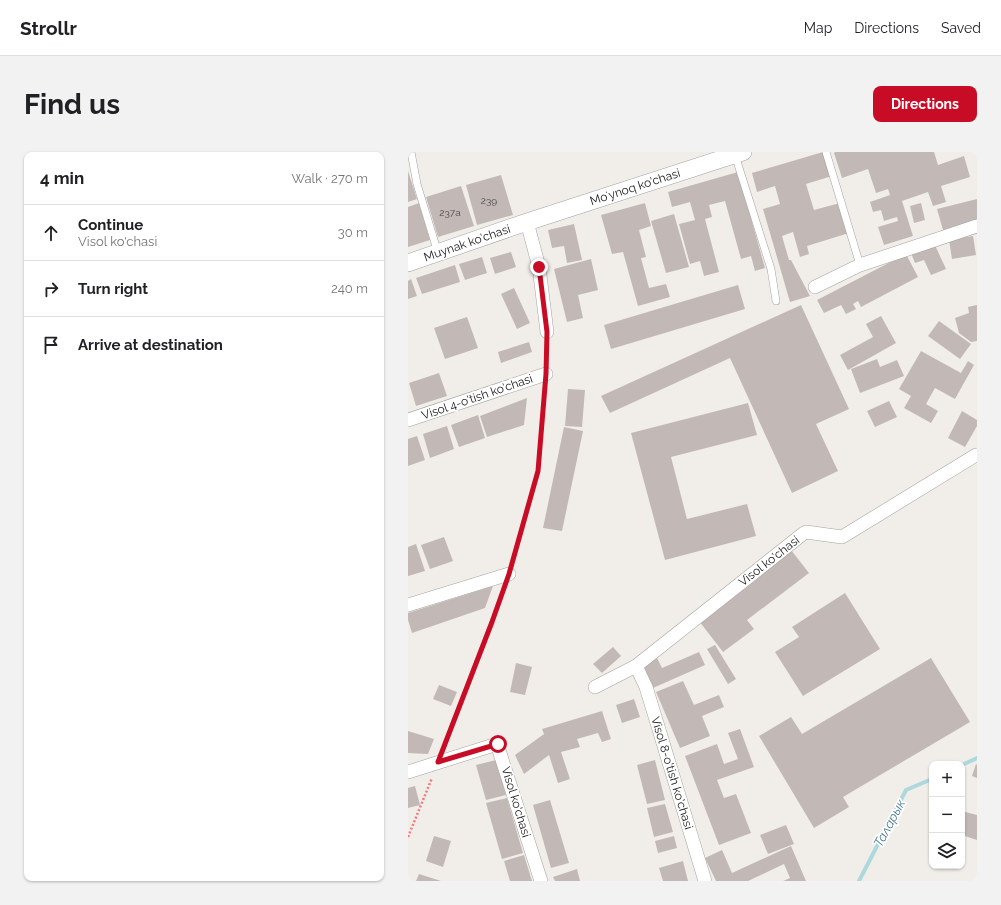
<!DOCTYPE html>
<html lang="en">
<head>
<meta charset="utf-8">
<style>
	body { margin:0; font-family:Raleway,sans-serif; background:#f2f2f2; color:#202124 }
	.controls { position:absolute; right:12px; bottom:12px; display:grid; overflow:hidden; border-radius:8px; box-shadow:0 1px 3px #0004 }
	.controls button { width:36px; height:36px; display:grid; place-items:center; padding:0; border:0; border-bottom:1px solid #e0e0e0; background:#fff; color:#202124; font:20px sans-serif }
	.stop { position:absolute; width:12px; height:12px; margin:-9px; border:3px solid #c80c25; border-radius:50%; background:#fff }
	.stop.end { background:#c80c25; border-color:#fff; box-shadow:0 1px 4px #0008 }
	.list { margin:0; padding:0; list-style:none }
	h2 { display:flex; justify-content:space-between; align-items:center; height:52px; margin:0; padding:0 16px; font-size:17px }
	h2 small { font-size:13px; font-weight:400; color:#757577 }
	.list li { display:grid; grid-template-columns:26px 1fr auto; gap:12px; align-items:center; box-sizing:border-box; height:56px; padding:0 16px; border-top:1px solid #e0e0e0 }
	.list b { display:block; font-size:15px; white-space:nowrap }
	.list p { margin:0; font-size:13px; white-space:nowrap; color:#757577 }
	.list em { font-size:13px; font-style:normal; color:#757577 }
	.icon { flex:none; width:22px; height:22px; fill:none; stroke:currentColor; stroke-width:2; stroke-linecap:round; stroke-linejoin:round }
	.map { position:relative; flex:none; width:569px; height:729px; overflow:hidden; border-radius:8px }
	header { display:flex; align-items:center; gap:24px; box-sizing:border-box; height:56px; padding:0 20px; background:#fff; border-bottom:1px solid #e0e0e0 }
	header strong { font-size:19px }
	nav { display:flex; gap:22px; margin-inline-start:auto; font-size:14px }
	.intro { display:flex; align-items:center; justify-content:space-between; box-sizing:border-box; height:96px; padding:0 24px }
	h1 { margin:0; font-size:28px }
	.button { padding:10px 18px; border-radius:8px; background:#c80c25; color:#fff; font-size:14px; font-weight:700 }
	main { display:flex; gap:24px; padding:0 24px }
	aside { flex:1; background:#fff; border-radius:8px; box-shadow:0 1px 3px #0004 }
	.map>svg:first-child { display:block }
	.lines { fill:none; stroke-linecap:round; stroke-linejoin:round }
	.stream { stroke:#add8dc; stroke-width:4 }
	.building { fill:#c2b9b6 }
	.service-casing { stroke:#a3a3a3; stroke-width:8 }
	.minor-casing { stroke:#a3a3a3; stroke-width:14 }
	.tertiary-casing { stroke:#a3a3a3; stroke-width:18 }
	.path { stroke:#f2797d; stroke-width:2.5; stroke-dasharray:2 2; stroke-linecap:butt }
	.service { stroke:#fff; stroke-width:7 }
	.minor { stroke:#fff; stroke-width:13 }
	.tertiary { stroke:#fff; stroke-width:17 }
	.route { stroke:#c80c25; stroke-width:5 }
	.labels { text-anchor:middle; stroke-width:3.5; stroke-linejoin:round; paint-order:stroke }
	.number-label { font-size:10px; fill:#4a4847 }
	.street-label { font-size:12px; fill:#222; stroke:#fff }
	.water-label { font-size:13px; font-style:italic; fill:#497a96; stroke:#fff }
</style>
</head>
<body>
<header>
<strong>Strollr</strong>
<nav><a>Map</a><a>Directions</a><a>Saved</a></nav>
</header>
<div class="intro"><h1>Find us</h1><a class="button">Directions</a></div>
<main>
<aside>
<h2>4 min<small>Walk · 270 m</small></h2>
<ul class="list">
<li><svg class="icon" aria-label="ahead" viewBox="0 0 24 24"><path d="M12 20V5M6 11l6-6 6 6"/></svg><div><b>Continue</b><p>Visol ko'chasi</p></div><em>30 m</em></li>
<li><svg class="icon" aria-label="right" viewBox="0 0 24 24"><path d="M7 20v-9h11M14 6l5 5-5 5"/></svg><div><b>Turn right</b></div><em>240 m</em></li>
<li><svg class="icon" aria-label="arrive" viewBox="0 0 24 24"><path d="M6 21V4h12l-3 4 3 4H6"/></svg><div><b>Arrive at destination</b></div></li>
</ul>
</aside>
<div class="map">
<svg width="569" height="729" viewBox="0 0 569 729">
	<rect width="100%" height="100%" fill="#f1eee9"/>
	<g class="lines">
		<g class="stream">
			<polyline points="554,613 569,606"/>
			<polyline points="451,729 498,638 524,627"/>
		</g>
	</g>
	<g class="building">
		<polygon points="415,0 424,24 398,32 406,58 432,51 441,81 399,94 401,102 392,105 385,80 374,84 381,108 383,108 402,144 382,150 355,57 372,52 367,34 349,40 344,21"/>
		<polygon points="427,0 526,0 530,13 556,4 562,25 533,34 538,50 525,54 520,40 494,49 505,84 476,93 470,75 490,69 489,65 476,69 473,58 465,60 462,50 482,43 480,37 468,41 460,17 434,26 426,1"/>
		<polygon points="0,19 9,47 0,50"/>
		<polygon points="330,20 357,116 347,119 343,104 333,107 317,49 301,53 304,65 297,67 311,120 296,124 292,109 282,112 271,72 287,68 282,50 264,55 260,40"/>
		<polygon points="93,23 105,63 69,73 58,33"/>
		<polygon points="53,34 66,74 30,85 18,45"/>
		<polygon points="569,47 569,69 535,78 529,57"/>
		<polygon points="11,51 22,88 0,95 0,55"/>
		<polygon points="237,51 243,74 231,78 238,105 233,106 241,136 258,132 262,145 230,154 215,100 204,102 193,63"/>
		<polygon points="513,51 517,68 506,71 502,54"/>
		<polygon points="266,62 281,115 258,121 243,69"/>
		<polygon points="166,72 174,108 159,111 156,94 144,96 140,78"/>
		<polygon points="565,84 568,103 544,107 541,88"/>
		<polygon points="526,91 538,117 523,123 516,108 507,111 503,101"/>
		<polygon points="103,100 108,115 87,122 82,106"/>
		<polygon points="498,102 510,125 453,155 450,149 445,152 448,157 438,162 433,153 416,161 409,148"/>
		<polygon points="74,105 79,121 57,128 51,112"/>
		<polygon points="183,107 190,138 170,143 175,166 159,170 146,117"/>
		<polygon points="47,113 52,130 14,142 8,126"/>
		<polygon points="3,127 9,144 0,147 0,129"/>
		<polygon points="330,133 337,157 203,197 196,173"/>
		<polygon points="106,136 122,171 109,177 93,142"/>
		<polygon points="393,153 441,257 408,272 430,319 384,341 322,206 202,261 193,244"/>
		<polygon points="569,153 569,189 563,190 551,181 547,166 561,161 560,155"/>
		<polygon points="473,164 488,191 440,218 432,203 465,185 458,172"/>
		<polygon points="59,165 70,196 37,207 26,176"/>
		<polygon points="531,169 563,192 552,207 520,184"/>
		<polygon points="121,190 124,200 93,211 90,200"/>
		<polygon points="513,199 553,221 560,209 566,213 547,247 527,236 518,252 530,259 523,271 496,256 503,244 491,237"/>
		<polygon points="469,207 472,215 489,208 496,224 452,241 443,217"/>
		<polygon points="31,221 39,244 8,254 1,231"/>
		<polygon points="160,237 177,238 174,275 157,274"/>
		<polygon points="119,246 116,273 79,285 72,264"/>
		<polygon points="481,249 489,265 467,275 459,259"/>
		<polygon points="340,251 349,283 263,305 279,367 339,352 348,384 257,408 223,281"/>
		<polygon points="554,259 569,268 569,274 557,295 540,286"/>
		<polygon points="70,263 77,286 51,295 43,273"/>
		<polygon points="39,274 46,297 22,306 15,282"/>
		<polygon points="156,275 175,279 154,379 135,376"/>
		<polygon points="9,284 17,308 0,314 0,287"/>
		<polygon points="36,385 45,409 22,417 13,393"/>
		<polygon points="8,392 17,419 0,424 0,395"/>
		<polygon points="383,398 401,421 339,468 346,477 315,500 291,469"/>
		<polygon points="85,434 77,456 4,481 0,468 0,461"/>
		<polygon points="437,441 472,497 395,544 367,500 391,485 384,475"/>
		<polygon points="307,493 328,527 320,532 299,497"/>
		<polygon points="205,495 213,504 194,521 185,512"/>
		<polygon points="291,500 297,513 245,536 235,512 249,506 254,516"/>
		<polygon points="523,506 562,570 435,645 441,655 406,676 351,584 383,565 394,582"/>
		<polygon points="108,511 124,515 117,543 102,540"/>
		<polygon points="275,529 286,553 311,543 316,555 294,564 302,584 272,596 248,540"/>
		<polygon points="31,533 49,540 43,554 25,547"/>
		<polygon points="226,547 232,565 214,571 208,553"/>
		<polygon points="194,559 203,587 194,590 190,581 169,587 172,595 153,600 162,627 150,631 141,603 116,622 107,603 136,582 134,577"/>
		<polygon points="332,577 346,615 309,628 316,646 328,642 343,681 311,693 277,604 309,592 316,612 330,607 320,581"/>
		<polygon points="0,579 26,587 20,602 0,601"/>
		<polygon points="88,608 98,643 78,648 68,613"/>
		<polygon points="247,608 257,648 239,652 229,613"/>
		<polygon points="568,612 569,613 569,626 564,624"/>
		<polygon points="7,634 12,653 0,656 0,636"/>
		<polygon points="99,646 115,701 94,707 78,651"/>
		<polygon points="142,648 161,711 143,716 125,653"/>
		<polygon points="257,652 265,680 246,685 239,656"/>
		<polygon points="554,659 569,663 569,688 554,683"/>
		<polygon points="378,673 386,692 360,702 352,683"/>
		<polygon points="26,684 43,689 35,715 18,709"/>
		<polygon points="266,684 269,696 250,701 247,689"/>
		<polygon points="383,694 398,729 375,729 382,726 376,712 340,729 308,729 297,706 314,698 324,721"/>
		<polygon points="116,703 124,729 102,729 96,709"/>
		<polygon points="275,709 280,729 255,729 251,716"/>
		<polygon points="169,717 172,729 147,729 145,725"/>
		<polygon points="11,722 33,729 8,729"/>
	</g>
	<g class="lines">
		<g class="service-casing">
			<g id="service">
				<polyline points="3,0 9,32 30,101"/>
				<polyline points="418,0 452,113"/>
				<polyline points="327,3 363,117 368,149"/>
			</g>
		</g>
		<g class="minor-casing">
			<g id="minor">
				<polyline points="119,70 131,115 139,180"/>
				<polyline points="407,135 452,113 569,74"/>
				<polyline points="0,268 138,222"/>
				<polyline points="0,453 101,422"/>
				<polyline points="228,514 238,535 297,729"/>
				<polyline points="187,535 228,514 396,381 398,380 434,385 568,303"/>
				<polyline points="0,620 89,592 133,729"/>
			</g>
		</g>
		<g class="tertiary-casing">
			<polyline id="tertiary" points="0,111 119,70 335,0"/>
		</g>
		<g class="path">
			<polyline points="138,209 138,192"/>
			<polyline points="104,410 130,319 137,236"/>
			<polyline points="36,595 95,437"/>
			<polyline points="0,685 24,626"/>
		</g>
		<use href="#service" class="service"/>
		<use href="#minor" class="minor"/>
		<use href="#tertiary" class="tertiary"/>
	</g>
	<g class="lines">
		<polyline class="route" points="90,592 30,610 84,470 101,422 130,319 138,222 139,180 131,115"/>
	</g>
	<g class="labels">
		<g class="number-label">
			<text x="81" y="52">239</text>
			<text x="42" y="64">237a</text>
		</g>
		<g class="street-label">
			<text transform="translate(227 35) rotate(-18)" y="4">Moʻynoq ko'chasi</text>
			<text transform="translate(59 91) rotate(-19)" y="4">Muynak ko'chasi</text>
			<text transform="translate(69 245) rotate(-19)" y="4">Visol 4-o'tish ko'chasi</text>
			<text transform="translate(361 409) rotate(-38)" y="4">Visol ko'chasi</text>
			<text transform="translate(264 621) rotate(73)" y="4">Visol 8-o'tish ko'chasi</text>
			<text transform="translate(108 650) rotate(73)" y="4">Visol ko'chasi</text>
		</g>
		<g class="water-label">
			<text transform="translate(481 671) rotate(-62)" y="5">Таларык</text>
		</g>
	</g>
</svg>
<div class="controls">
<button>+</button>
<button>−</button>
<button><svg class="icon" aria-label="layers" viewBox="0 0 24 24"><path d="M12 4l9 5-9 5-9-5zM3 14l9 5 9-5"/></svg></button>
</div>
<div class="stop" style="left:90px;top:592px"></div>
<div class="stop end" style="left:131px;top:115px"></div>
</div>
</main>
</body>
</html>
